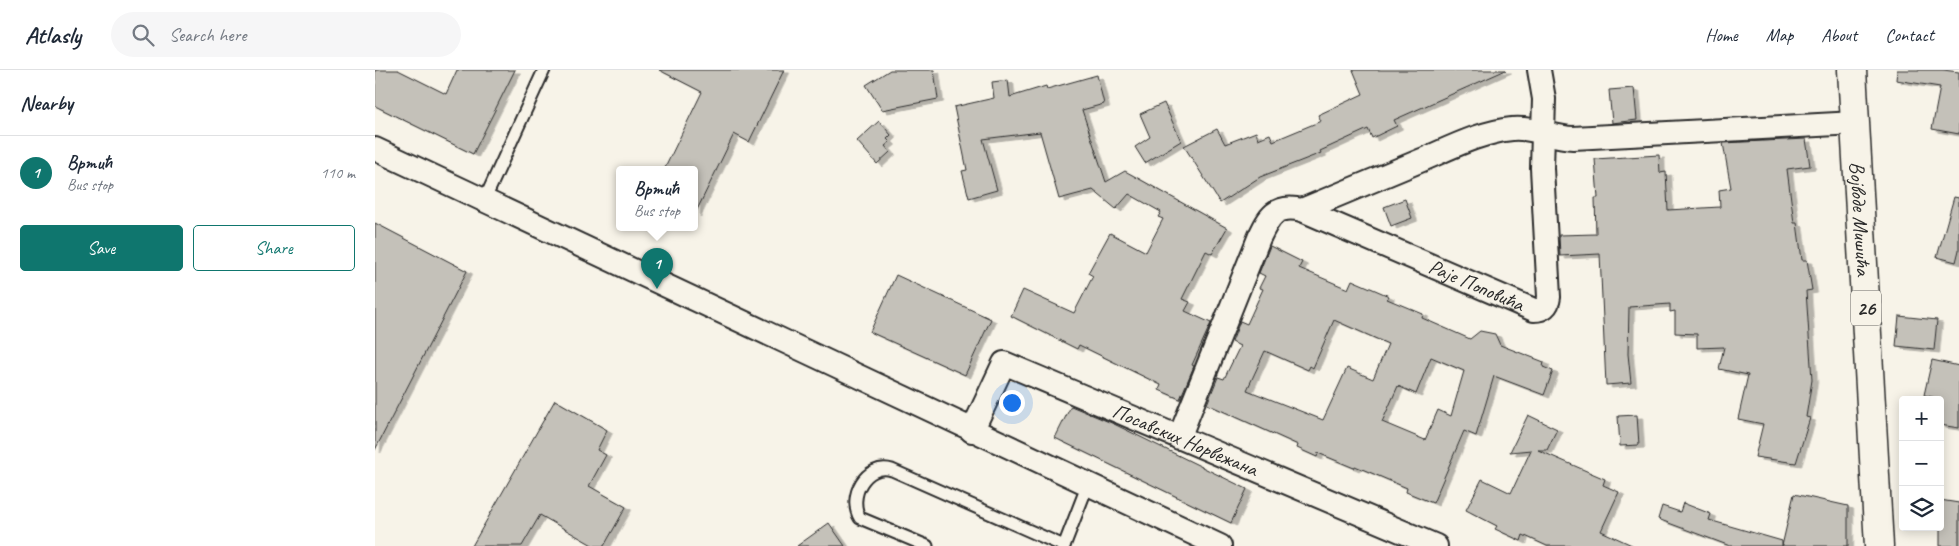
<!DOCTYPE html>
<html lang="en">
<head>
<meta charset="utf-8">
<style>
	body { margin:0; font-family:Caveat,sans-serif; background:#f6f6f7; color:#1f2937 }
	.controls { position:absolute; right:15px; bottom:15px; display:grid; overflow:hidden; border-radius:5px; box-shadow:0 2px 12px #0003 }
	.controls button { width:45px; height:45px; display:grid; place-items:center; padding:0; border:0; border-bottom:1px solid #e0e1e3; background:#fff; color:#1f2937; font:25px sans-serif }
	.you { position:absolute; left:636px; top:332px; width:18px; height:18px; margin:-12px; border:4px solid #fff; border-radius:50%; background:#1a73e8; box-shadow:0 0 0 8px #1a73e833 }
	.badge { display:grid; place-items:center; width:32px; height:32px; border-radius:50%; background:#0f766e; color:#fff; font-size:16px; font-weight:700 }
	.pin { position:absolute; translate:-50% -41px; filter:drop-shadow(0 1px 2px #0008) }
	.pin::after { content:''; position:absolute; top:26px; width:18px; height:15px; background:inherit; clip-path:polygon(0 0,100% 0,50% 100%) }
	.popup { position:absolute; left:241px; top:96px; width:82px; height:65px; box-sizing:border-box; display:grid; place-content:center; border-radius:5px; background:#fff; filter:drop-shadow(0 1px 4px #0005); font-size:16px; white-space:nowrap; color:#747a83 }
	.popup b { font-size:19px; color:#1f2937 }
	.popup::after { content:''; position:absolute; left:50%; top:100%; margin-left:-10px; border:10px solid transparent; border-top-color:#fff }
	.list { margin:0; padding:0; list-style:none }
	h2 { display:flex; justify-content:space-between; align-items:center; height:65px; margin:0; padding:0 20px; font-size:21px }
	h2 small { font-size:16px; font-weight:400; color:#747a83 }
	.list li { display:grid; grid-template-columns:32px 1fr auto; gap:15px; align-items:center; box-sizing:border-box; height:75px; padding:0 20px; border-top:1px solid #e0e1e3 }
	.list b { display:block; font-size:19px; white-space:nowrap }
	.list p { margin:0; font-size:16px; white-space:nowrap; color:#747a83 }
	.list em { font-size:16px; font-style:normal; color:#747a83 }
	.actions { display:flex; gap:10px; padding:15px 20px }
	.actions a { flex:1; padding:11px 0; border:1px solid #0f766e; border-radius:5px; text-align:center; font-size:18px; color:#0f766e }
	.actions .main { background:#0f766e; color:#fff }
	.icon { flex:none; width:28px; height:28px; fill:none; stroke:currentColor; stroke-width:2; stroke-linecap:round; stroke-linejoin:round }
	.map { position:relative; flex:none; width:1584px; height:476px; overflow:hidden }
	header { display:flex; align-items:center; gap:30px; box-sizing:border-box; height:70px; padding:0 25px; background:#fff; border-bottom:1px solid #e0e1e3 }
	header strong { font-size:24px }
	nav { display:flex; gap:28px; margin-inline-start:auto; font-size:18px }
	.search { width:350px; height:45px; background:#f6f6f7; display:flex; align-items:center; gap:12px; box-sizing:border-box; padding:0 18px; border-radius:28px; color:#747a83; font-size:19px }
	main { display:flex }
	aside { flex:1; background:#fff }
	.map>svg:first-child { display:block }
	.building { fill:#c4c1b9; stroke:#2b2b2b; fill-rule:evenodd; filter:url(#shadow) }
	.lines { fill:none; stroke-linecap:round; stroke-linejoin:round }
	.lane-casing { stroke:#2b2b2b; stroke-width:15 }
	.street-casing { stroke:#2b2b2b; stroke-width:26 }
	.primary-casing { stroke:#2b2b2b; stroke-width:31 }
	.lane { stroke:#f7f3e8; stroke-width:11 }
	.street { stroke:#f7f3e8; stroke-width:22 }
	.primary { stroke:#f7f3e8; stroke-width:28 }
	.labels { text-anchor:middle; stroke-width:4.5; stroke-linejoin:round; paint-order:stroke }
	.shield { fill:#f7f3e8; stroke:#686764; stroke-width:1 }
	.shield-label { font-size:20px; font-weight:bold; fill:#2b2b2b }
	.street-label { font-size:21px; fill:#2b2b2b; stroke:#f7f3e8 }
</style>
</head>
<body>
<header>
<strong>Atlasly</strong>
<div class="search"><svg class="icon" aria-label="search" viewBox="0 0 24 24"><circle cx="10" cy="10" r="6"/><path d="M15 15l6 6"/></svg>Search here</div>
<nav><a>Home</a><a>Map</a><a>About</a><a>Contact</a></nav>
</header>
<main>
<aside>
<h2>Nearby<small></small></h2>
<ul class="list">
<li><span class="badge">1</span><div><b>Вртић</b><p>Bus stop</p></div><em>110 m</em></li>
</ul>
<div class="actions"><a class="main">Save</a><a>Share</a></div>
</aside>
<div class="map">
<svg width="1584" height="476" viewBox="0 0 1584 476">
	<defs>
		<filter id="shadow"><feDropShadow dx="5.5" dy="3" stdDeviation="0" flood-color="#0004"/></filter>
	</defs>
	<rect width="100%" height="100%" fill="#f7f3e8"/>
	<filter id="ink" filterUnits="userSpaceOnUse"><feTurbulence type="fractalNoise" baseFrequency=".02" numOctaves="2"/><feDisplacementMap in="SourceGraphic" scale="10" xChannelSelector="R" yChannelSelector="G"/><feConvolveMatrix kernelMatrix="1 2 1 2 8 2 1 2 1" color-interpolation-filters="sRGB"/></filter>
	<g filter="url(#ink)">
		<g class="building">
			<polygon points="0,0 23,0 71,24 82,0 140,0 98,84 0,36"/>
			<polygon points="284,0 409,0 374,72 359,64 320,144 320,100 289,100 327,22"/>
			<polygon points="515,0 559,0 563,29 507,40 491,15"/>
			<polygon points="978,0 1131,0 1019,50 1022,56 997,68 993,59 945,81 946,83 885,107 845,133 809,76 842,59 850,74 881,62 883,69 895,64 898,71 946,51 943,45 988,24"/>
			<polygon points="1522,0 1568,0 1584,2 1584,64 1557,59 1565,17 1521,10"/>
			<polygon points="722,5 729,34 707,40 731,112 750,101 852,158 837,184 831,181 807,229 815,232 810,241 836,253 817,295 819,296 805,329 784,320 786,315 704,275 702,279 636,246 648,220 699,243 718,206 713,203 735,163 771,182 788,149 783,147 786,142 754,124 741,139 718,120 684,129 665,62 608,69 622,120 594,128 587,101 592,100 579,37 619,28 617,12 633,10 635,27 671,16 672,19"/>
			<polygon points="1259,18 1262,50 1237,53 1234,20"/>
			<polygon points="789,33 806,71 770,93 760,77 775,67 765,44"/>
			<polygon points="504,51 516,65 512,69 515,72 510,76 515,82 502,94 482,71"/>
			<polygon points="1431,69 1435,96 1412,99 1419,153 1422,153 1427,190 1432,190 1437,220 1431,221 1437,310 1431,347 1435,348 1421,393 1380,387 1388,354 1363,349 1373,305 1344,299 1349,277 1322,278 1322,264 1300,263 1300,241 1295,242 1295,234 1254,237 1253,284 1256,313 1231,315 1225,184 1185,186 1184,165 1221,164 1220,128 1223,128 1220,89 1284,85 1285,103 1291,102 1293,140 1345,137 1344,120 1356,118 1348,73"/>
			<polygon points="1579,127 1584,128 1584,180 1581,192 1562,187"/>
			<polygon points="1030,129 1037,148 1016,156 1009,137"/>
			<polygon points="0,153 92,201 0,380"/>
			<path d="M895 176 927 192 924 198 973 219 977 210 1014 226 1012 229 1048 244 1047 248 1095 269 1105 261 1120 264 1125 275 1169 292 1168 297 1178 301 1169 325 1119 306 1101 366 1089 361 1058 433 1031 422 1032 418 980 396 979 398 943 383 942 387 922 378 923 375 832 334 843 307 849 309 865 276 857 272 865 251 872 254 888 219 884 218 890 206 884 203ZM959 250 1013 274 998 309 972 298 948 350 872 320 890 281 933 300 935 296 938 298ZM1056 287 1089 301 1076 346 1063 340 1050 370 1007 352 1023 316 1041 324Z"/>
			<polygon points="521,205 616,249 590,305 495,262"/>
			<polygon points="1524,246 1562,250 1559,280 1521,276"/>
			<polygon points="1557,290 1584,296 1584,358 1565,355 1565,329 1549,325"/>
			<polygon points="180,330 232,360 222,380 231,385 214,416 251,437 229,476 219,476 165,445 147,476 97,476"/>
			<polygon points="696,336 739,354 872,419 856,453 680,368"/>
			<polygon points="1153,345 1182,359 1172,380 1163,380 1230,409 1228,415 1244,422 1226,461 1259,476 1172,476 1148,465 1146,471 1120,459 1122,456 1091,440 1107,409 1136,423 1156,380 1135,382"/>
			<polygon points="1262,345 1264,375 1245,376 1243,346"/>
			<polygon points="1419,424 1473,436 1473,476 1407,476"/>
			<polygon points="1565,430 1584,433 1584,476 1565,476"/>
			<polygon points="1308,433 1336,444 1334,450 1407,471 1407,476 1355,476 1283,449 1287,436 1305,442"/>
			<polygon points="454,453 470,476 422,476"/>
		</g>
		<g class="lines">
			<g class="lane-casing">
				<g id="lane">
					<polyline points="110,129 169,0"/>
					<path d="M552 476 485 448C472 427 491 392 517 400L689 476"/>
					<polyline points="689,476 713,414"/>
				</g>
			</g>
			<g class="street-casing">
				<g id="street">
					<polyline points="0,79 845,476"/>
					<path id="s1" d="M927 140 1159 240C1168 240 1173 236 1174 227L1167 98 1169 29 1164 0"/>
					<path id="s2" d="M597 361 629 293 1061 476"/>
					<path d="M804 368 884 168C894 147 900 134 927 140 967 123 1007 107 1047 90 1075 78 1106 62 1137 59 1158 57 1177 67 1198 68L1480 53"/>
				</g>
			</g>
			<g class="primary-casing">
				<g id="primary">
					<path id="s3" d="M1477 0 1504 476"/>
				</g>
			</g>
			<use href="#lane" class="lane"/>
			<use href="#street" class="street"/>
			<use href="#primary" class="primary"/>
		</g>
	</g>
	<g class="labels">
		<rect class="shield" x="1476" y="220.5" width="30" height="35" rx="4"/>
		<g class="shield-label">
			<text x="1491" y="245">26</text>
		</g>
		<g class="street-label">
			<text dy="7" stroke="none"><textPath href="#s3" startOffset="149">Војводе Мишића</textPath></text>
			<text dy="7" stroke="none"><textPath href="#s1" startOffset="190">Раје Поповића</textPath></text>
			<text dy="7" stroke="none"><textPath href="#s2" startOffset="272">Посавских Норвежана</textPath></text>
		</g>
	</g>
</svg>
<div class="controls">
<button>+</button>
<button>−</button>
<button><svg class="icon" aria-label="layers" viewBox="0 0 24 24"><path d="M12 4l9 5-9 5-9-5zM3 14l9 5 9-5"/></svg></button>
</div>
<div class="you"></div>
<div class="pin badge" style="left:282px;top:219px">1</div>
<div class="popup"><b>Вртић</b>Bus stop</div>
</div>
</main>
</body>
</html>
